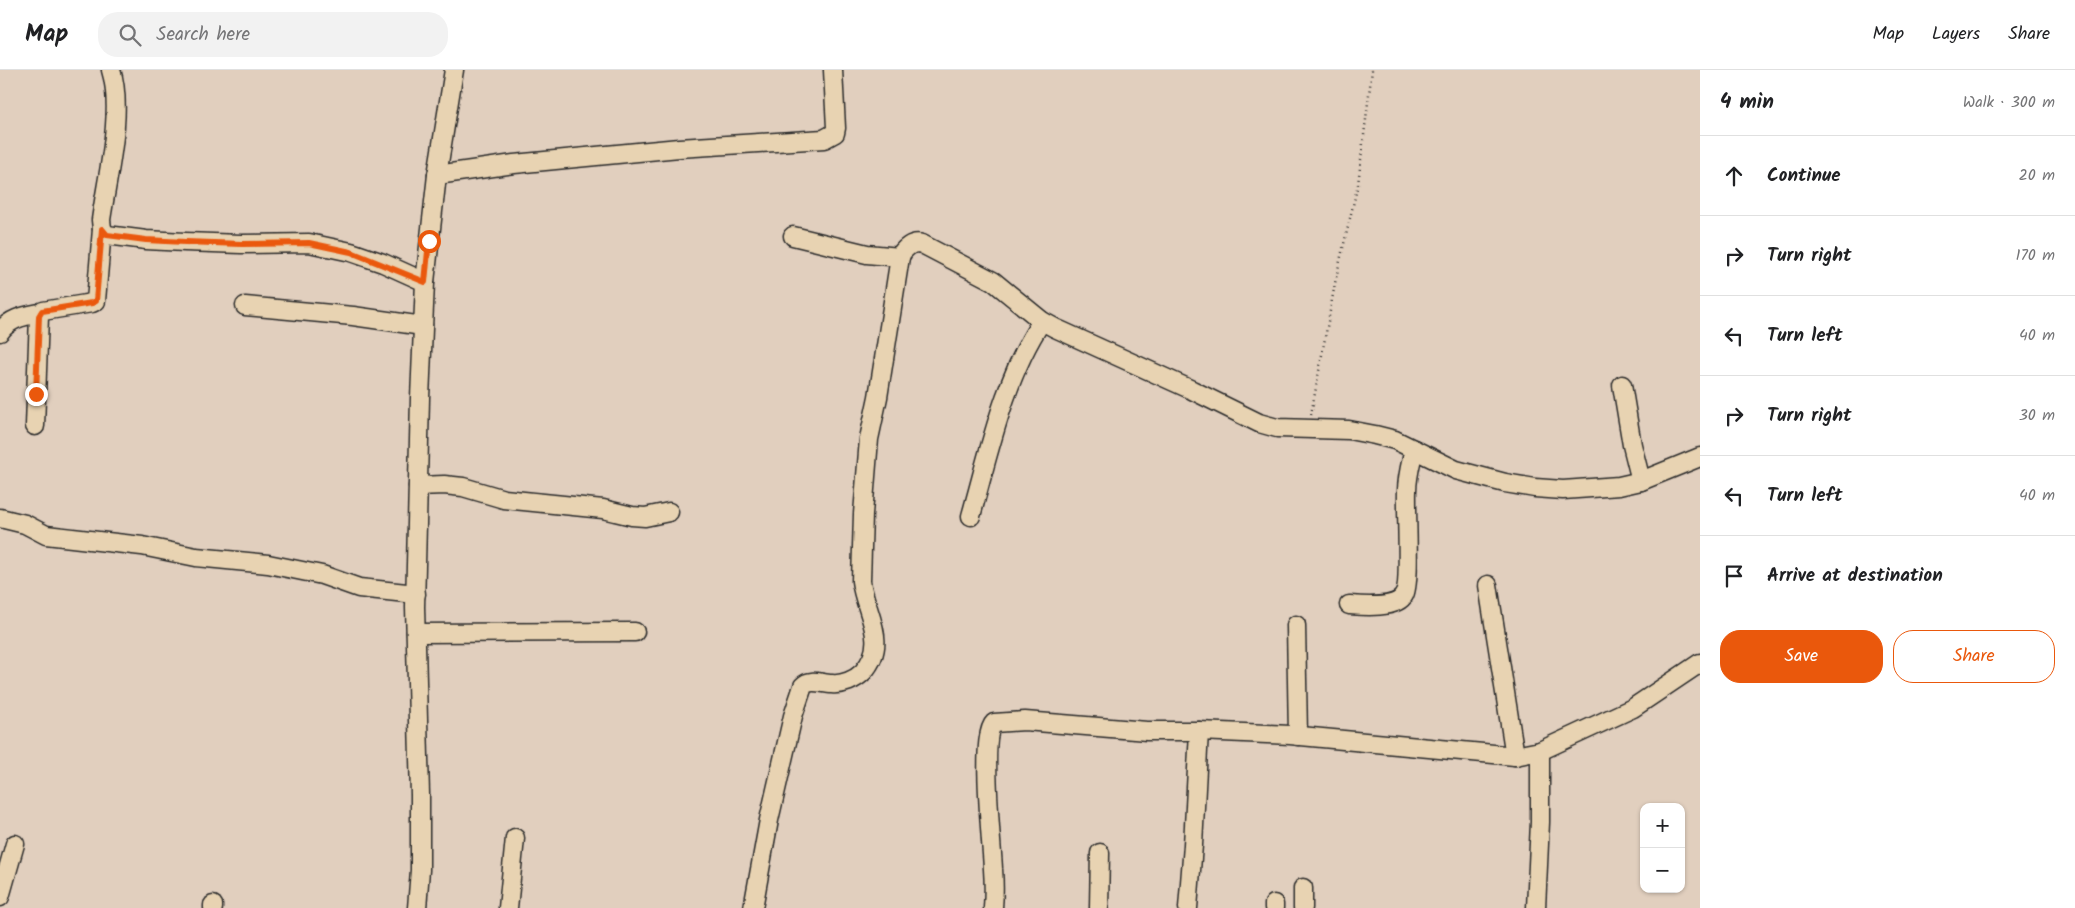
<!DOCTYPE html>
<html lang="en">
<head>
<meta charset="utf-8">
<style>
	body { margin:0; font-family:Kalam,sans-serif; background:#f2f2f2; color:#202124 }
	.controls { position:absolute; right:15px; bottom:15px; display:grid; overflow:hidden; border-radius:10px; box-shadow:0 1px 4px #0004 }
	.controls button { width:45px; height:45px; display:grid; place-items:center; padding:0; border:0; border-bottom:1px solid #e0e0e0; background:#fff; color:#202124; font:25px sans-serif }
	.stop { position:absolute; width:15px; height:15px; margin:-11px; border:4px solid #ea580c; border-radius:50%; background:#fff }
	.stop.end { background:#ea580c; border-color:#fff; box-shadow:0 1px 5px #0008 }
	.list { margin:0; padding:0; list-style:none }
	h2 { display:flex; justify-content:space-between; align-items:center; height:65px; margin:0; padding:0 20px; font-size:21px }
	h2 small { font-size:16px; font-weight:400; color:#757577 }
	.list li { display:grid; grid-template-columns:32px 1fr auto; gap:15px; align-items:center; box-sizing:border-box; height:80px; padding:0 20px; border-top:1px solid #e0e0e0 }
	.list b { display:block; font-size:19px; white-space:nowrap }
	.list em { font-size:16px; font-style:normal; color:#757577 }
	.actions { display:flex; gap:10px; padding:15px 20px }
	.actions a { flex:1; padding:11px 0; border:1px solid #ea580c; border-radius:20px; text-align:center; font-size:18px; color:#ea580c }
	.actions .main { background:#ea580c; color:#fff }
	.icon { flex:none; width:28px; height:28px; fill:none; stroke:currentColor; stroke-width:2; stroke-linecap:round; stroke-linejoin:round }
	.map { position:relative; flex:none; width:1700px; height:838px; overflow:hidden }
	header { display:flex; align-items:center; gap:30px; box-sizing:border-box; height:70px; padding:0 25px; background:#fff; border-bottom:1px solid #e0e0e0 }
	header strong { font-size:24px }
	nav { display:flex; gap:28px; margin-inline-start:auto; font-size:18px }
	.search { width:350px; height:45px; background:#f2f2f2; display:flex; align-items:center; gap:12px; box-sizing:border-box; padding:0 18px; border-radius:20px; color:#757577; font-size:19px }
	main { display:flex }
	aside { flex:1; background:#fff }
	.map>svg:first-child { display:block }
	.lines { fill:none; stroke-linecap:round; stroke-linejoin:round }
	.minor-casing { stroke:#2b2b2b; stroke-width:21 }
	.path { stroke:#2b2b2b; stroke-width:2.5; stroke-dasharray:1 4; stroke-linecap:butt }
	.minor { stroke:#e8d3b2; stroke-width:18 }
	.route { stroke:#ea580c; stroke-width:6 }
</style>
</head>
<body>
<header>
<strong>Map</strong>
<div class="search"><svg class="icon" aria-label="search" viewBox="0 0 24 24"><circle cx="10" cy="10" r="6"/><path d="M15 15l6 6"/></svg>Search here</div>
<nav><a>Map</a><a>Layers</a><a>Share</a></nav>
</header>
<main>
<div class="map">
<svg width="1700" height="838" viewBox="0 0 1700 838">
	<rect width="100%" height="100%" fill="#e1cfbe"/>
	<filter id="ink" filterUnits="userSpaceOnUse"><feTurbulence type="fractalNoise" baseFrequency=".02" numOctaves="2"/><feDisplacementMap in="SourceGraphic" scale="10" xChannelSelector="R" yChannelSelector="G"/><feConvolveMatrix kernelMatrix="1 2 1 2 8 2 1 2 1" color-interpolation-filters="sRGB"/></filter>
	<g filter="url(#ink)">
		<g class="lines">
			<g class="minor-casing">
				<g id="minor">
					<path d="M111 0C124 41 107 107 101 150L102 159 107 165 146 170 185 172 241 174 309 173 351 182 383 193 425 212"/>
					<polyline points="437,105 514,94 679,78 824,69 835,63 836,58 833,0"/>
					<polyline points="793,166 867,184 900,187"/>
					<polyline points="245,236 353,246 423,256"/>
					<path d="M0 262C10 248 24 246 40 243"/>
					<polyline points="1622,315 1632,375 1641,411"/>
					<polyline points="35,356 39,246 43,241 92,233 96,231 102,159"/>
					<polyline points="418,416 444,415 463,417 504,429 603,439 632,446 645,447 669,442"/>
					<path d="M971 446C989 382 1005 306 1042 251"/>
					<polyline points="0,448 25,454 46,465 142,476 196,487 268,494 322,505 359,518 416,524"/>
					<polyline points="1488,515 1515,686"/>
					<path d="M1349 535C1362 536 1397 539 1404 525 1411 515 1406 439 1407 421 1407 406 1411 393 1414 379"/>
					<polyline points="1296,555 1298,666"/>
					<polyline points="416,563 635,562"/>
					<polyline points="0,827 15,774"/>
					<polyline points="213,838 213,835"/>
					<polyline points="417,838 420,800 420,725 415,537 420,328 425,212 437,105 454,0"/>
					<polyline points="508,838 515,768"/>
					<path d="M753 838 769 750 793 646 803 616C810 608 822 614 832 614 843 615 855 610 863 602 890 572 865 543 861 511L863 444 869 369 878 327 900 187C903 179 912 171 922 174L993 211 1042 251 1055 258 1192 320 1259 353 1277 358 1349 360 1375 365 1395 370 1456 400 1505 413 1535 418 1563 420 1619 416 1641 411 1700 387"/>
					<path d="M993 838C994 825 994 812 993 799 992 775 980 666 994 653L1025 651 1147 661H1199L1290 665 1515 686 1540 681 1633 638 1700 593"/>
					<polyline points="1099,838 1100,783"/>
					<polyline points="1188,838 1193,775 1199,661"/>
					<polyline points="1274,838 1274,834"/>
					<polyline points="1303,838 1303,818"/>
					<polyline points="1536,838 1540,752 1540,681"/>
				</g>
			</g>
			<polyline class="path" points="1311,345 1336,208 1358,114 1372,0"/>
			<use href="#minor" class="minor"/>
		</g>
	</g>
	<g class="lines" filter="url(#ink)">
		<polyline class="route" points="36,324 39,246 42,241 92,233 96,231 102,159 107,165 146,170 185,172 242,174 309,173 351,182 425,212 429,171"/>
	</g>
</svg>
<div class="controls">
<button>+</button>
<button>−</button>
</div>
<div class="stop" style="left:429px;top:171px"></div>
<div class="stop end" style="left:36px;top:324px"></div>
</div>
<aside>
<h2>4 min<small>Walk · 300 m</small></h2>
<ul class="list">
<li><svg class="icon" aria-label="ahead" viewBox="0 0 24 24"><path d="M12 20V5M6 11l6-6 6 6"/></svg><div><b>Continue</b></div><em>20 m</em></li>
<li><svg class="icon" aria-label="right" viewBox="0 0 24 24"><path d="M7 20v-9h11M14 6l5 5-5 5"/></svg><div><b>Turn right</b></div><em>170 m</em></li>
<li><svg class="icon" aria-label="left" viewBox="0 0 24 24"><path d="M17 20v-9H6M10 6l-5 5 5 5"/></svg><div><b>Turn left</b></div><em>40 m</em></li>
<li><svg class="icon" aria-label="right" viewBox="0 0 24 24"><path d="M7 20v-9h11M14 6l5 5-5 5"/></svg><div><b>Turn right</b></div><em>30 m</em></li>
<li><svg class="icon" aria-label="left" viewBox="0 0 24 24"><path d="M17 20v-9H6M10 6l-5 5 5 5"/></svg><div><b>Turn left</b></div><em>40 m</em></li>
<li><svg class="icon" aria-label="arrive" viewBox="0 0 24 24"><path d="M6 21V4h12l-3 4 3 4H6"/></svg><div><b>Arrive at destination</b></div></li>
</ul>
<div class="actions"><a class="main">Save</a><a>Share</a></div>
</aside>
</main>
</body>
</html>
